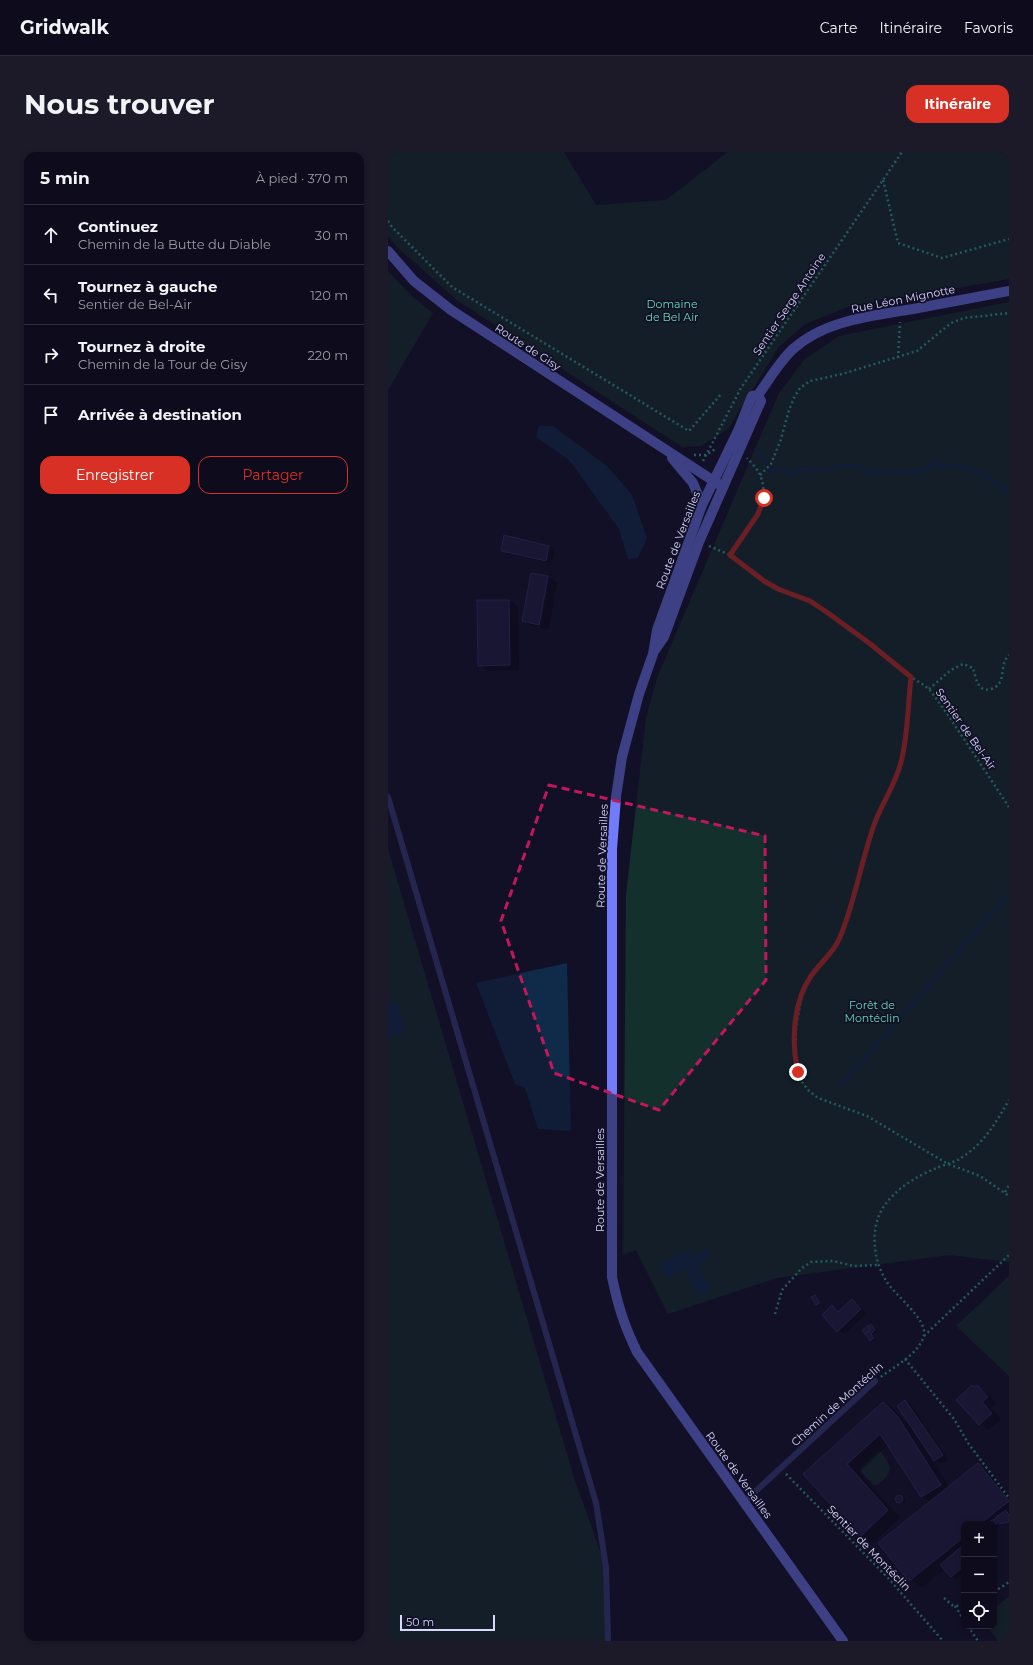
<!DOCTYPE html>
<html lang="fr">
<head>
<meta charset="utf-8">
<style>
	body { margin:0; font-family:Montserrat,sans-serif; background:#1c1a29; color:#f1f3f6 }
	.controls { position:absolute; right:12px; bottom:12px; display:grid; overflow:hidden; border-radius:8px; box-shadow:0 2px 6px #0003 }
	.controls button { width:36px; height:36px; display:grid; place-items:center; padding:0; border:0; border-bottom:1px solid #2e2c3b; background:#0e0c1c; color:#f1f3f6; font:20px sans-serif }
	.scale { position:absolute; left:12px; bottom:10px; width:95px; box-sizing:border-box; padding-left:4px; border:2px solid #d8d7fd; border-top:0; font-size:11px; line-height:14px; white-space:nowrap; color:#d8d7fd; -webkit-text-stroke:3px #121026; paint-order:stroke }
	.stop { position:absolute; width:12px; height:12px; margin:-9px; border:3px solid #d93025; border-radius:50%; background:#fff }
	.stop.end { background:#d93025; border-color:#fff; box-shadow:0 1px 4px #0008 }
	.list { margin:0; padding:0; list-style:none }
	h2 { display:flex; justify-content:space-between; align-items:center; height:52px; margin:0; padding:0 16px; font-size:17px }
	h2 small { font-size:13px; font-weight:400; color:#9b9ba3 }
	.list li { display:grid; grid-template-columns:26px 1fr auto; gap:12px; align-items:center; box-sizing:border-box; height:60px; padding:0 16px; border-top:1px solid #2e2c3b }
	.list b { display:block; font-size:15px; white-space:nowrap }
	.list p { margin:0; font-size:13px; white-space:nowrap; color:#9b9ba3 }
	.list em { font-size:13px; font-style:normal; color:#9b9ba3 }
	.actions { display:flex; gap:8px; padding:12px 16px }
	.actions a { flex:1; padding:9px 0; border:1px solid #d93025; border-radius:12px; text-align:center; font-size:14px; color:#d93025 }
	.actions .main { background:#d93025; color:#fff }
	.icon { flex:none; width:22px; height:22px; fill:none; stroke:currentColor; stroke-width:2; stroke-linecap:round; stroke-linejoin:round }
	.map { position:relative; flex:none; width:621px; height:1489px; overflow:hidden; border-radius:12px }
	header { display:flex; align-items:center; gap:24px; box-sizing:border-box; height:56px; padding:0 20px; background:#0e0c1c; border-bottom:1px solid #2e2c3b }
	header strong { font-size:19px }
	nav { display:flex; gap:22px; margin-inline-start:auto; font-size:14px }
	.intro { display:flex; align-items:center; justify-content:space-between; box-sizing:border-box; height:96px; padding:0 24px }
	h1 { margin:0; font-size:28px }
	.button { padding:10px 18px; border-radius:12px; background:#d93025; color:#fff; font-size:14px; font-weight:700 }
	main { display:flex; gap:24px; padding:0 24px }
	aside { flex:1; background:#0e0c1c; border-radius:12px; box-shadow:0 2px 6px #0003 }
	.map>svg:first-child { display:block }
	.green { fill:#14302c }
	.water { fill:#102b4a }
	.shadow { fill:#0007 }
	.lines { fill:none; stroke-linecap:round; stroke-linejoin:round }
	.stream { stroke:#102b4a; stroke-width:4 }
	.building { fill:#221d46; stroke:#373071 }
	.path { stroke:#35b3a0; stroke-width:2.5; stroke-dasharray:2 3; stroke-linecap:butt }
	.lane { stroke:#3d4183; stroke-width:6 }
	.secondary { stroke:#727bf9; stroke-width:10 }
	.route { stroke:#d93025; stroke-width:5 }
	.marked { fill:none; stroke:#c2185b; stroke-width:3; stroke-dasharray:8 5; stroke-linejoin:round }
	.labels { text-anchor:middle; stroke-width:3.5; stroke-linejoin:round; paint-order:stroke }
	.street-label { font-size:11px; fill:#d8d7fd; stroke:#121026 }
	.park-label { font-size:11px; fill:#65dbb2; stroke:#121026 }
</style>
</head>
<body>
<header>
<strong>Gridwalk</strong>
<nav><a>Carte</a><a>Itinéraire</a><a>Favoris</a></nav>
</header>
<div class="intro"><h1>Nous trouver</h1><a class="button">Itinéraire</a></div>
<main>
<aside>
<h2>5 min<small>À pied · 370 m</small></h2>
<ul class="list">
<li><svg class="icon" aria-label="ahead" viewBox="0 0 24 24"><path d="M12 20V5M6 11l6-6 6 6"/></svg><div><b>Continuez</b><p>Chemin de la Butte du Diable</p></div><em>30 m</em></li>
<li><svg class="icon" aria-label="left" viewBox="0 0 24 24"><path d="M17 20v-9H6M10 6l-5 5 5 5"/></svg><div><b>Tournez à gauche</b><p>Sentier de Bel-Air</p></div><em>120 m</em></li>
<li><svg class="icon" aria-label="right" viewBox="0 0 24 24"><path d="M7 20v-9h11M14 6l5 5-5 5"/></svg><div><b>Tournez à droite</b><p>Chemin de la Tour de Gisy</p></div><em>220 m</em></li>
<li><svg class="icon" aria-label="arrive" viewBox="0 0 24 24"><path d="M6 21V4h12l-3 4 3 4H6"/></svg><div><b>Arrivée à destination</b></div></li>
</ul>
<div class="actions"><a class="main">Enregistrer</a><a>Partager</a></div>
</aside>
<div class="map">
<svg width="621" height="1489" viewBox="0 0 621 1489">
	<rect width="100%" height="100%" fill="#121026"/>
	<g class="green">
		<polygon points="0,0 176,0 208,53 278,48 340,0 621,0 621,127 460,155 417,172 391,195 340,277 313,294 294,295 70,149 8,94 0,84"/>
		<polygon points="0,119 24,144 45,161 0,238"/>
		<polygon points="621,150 621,1110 561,1103 389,1126 280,1162 248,1098 235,1103 238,743 258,566 269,526 391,241 417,207 451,184"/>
		<polygon points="0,697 187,1329 218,1415 220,1489 0,1489"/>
		<polygon points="621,1124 621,1224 568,1174"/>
		<path d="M489 1300H493C505 1318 506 1317 490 1333H485L473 1319V1315Z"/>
		<polygon points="621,1445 621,1489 610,1489 599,1474 606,1474 606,1456"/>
	</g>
	<g class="water">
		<polygon points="151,274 165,274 219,314 244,343 259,386 250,406 240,407 231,377 182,309 148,285"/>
		<polygon points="179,811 183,979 150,977 137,936 127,932 88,831"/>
		<polygon points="0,846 11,853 17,878 5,885 0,892"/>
		<path d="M303 1097 304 1106 320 1097 324 1103 313 1111 311 1118 322 1131 323 1136 320 1140 313 1143C305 1140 301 1128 299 1119L294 1118 286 1124 278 1125 272 1111Z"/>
	</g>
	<g class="shadow">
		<polygon points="161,394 167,398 164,411 120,402 114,398"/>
		<polygon points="144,422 160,425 169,431 161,477 152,476 161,427 159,427 150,475 144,474 135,469"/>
		<polygon points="121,449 130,454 131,518 100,519 91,513"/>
		<polygon points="427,1144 429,1145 434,1153 431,1154 429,1153"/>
		<polygon points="464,1148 470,1152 479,1161 456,1182 450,1179 444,1154 452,1160"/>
		<polygon points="483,1173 489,1180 485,1183 488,1188 485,1190 476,1178"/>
		<polygon points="589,1234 598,1240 609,1251 603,1256 613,1267 601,1278 592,1272 570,1248"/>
		<polygon points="517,1249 523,1252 560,1307 553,1312 547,1308 542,1302 541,1303 561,1335 590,1312 602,1319 621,1343 621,1372 613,1372 606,1378 606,1372 576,1372 576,1422 569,1428 563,1425 557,1417 534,1435 522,1428 542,1350 534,1345 500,1293 471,1320 512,1366 485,1391 473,1384 416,1322 495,1251 507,1258 522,1273"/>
		<polygon points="514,1345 517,1347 518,1350 516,1352 512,1351"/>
	</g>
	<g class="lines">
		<g class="stream">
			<path d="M368 298C376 303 378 313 385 320L390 317 406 322 411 317 440 318 460 313 470 314 481 321 527 320 537 318 547 310 555 315 569 313 579 316 596 323 621 340"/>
			<polyline points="452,934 621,742"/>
		</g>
	</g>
	<g class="building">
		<polygon points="116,383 161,394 158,409 113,399"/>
		<polygon points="143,421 160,424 151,473 134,469"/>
		<polygon points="89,448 121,448 122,513 90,514"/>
		<polygon points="427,1143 432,1151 428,1153 423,1145"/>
		<polygon points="464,1147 473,1157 449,1180 434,1163 444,1153 450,1160"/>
		<polygon points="483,1172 487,1178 483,1182 486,1186 482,1189 477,1182 482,1178 480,1174"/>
		<polygon points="480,1174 482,1178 477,1182 474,1178"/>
		<polygon points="584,1233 586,1235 589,1233 600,1245 594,1250 604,1261 591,1273 568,1248"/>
		<polygon points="517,1248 555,1303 546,1309 509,1254"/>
		<polygon points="495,1250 510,1265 553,1333 533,1345 492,1282 459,1312 500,1358 472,1385 415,1322"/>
		<polygon points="590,1311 621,1349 592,1372 576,1372 576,1385 521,1429 490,1391"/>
		<polygon points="510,1343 514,1344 515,1348 512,1351 508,1350 507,1346"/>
		<polygon points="618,1358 621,1363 621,1370 611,1372 607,1366"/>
		<polygon points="606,1367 609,1372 603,1372 601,1370"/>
		<polygon points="575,1393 576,1395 576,1414 563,1425 552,1413"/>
	</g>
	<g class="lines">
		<g class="path">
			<polyline points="495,28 510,91 554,106 621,87"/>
			<polyline points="0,69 4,75 64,135 301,279 334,241"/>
			<polyline points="510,206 512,170"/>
			<polyline points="306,303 318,303 329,296"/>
			<polyline points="315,309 353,236 514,0"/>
			<polyline points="372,323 383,312 393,287 401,258 406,246 412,236 422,229 454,222 529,199 563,171 576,166 621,161"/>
			<polyline points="321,394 342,403 376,429 390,437 422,449 481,491 515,520 534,532 541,537 558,560 621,655"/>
			<path d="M342 403C357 381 385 351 372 323 370 317 363 311 359 306"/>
			<polyline points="523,525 518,582 514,607 506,632 487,671 459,768 452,785 446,796 434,810 415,837 408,874 407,907 414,930 421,939 430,946 479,964 560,1012 592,1024 621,1044"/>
			<path d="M541 537 563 518 575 512 585 516C588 525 589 541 603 537 620 532 610 513 621 503"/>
			<polyline points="617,1040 621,1033"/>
			<polyline points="387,1162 394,1138 414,1116 423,1110 445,1109 466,1114 490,1113"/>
			<polyline points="536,1184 621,1103"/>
			<polyline points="517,1207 566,1267 580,1291 621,1346"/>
			<path d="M493 1225C507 1214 532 1201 536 1183 539 1167 507 1143 499 1130 487 1112 483 1086 490 1066 499 1041 528 1024 551 1015 559 1012 567 1010 573 1006 597 990 607 972 621 948"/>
			<polyline points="398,1322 501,1427 555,1489"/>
			<polyline points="606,1440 621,1430"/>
			<polyline points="556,1446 564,1453 576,1455"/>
			<polyline points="567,1454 576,1468"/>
			<polyline points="580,1474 590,1489"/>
		</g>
		<g class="lane">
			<polyline points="0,645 208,1351 218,1415 220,1489"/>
			<polyline points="356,1350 487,1229"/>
		</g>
		<g class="secondary">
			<polyline points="0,99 26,129 63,158 335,335"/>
			<polyline points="284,306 305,331 314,353"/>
			<polyline points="267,498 276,485 311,390 373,249 370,243"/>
			<path d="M455 1489 249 1200C236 1173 230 1154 224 1125V697L228 645 234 605 251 542 265 502 269 478 314 353 350 279 364 244 370 243C381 228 391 210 405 197 437 168 484 164 525 157 557 151 589 145 621 139"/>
		</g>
	</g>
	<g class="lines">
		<path class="route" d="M376 346 370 362 342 403 376 429 390 437 422 449 440 461 481 491 523 525C520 552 520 580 514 606 509 631 494 650 486 673 475 704 469 737 458 769 455 778 452 788 446 796 439 806 430 814 423 824 405 850 403 890 410 920"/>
	</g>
	<path d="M0 0H621V1489H0ZM161 633 377 684 378 828 271 958 166 921 113 769Z" fill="#121026" fill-opacity=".55" fill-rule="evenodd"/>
	<path class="marked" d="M161 633 377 684 378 828 271 958 166 921 113 769Z"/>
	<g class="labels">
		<g class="street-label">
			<text transform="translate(515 147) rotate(-11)" y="4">Rue Léon Mignotte</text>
			<text transform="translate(401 152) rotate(-56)" y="4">Sentier Serge Antoine</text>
			<text transform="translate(140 195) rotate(33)" y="4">Route de Gisy</text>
			<text transform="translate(290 388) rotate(-69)" y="4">Route de Versailles</text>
			<text transform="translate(578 577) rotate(55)" y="4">Sentier de Bel-Air</text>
			<text transform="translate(214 704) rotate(-88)" y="4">Route de Versailles</text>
			<text transform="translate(212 1028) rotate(-90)" y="4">Route de Versailles</text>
			<text transform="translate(449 1252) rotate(-42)" y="4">Chemin de Montéclin</text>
			<text transform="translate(351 1323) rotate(54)" y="4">Route de Versailles</text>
			<text transform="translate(481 1396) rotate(46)" y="4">Sentier de Montéclin</text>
		</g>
		<g class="park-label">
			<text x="284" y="156">Domaine<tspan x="284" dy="13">de Bel Air</tspan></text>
			<text x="484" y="857">Forêt de<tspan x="484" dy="13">Montéclin</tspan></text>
		</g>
	</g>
</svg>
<div class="controls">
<button>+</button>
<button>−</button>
<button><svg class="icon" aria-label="locate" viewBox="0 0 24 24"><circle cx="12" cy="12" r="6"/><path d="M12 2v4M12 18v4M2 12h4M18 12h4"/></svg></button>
</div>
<div class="scale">50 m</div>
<div class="stop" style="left:376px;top:346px"></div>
<div class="stop end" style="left:410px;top:920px"></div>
</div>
</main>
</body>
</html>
